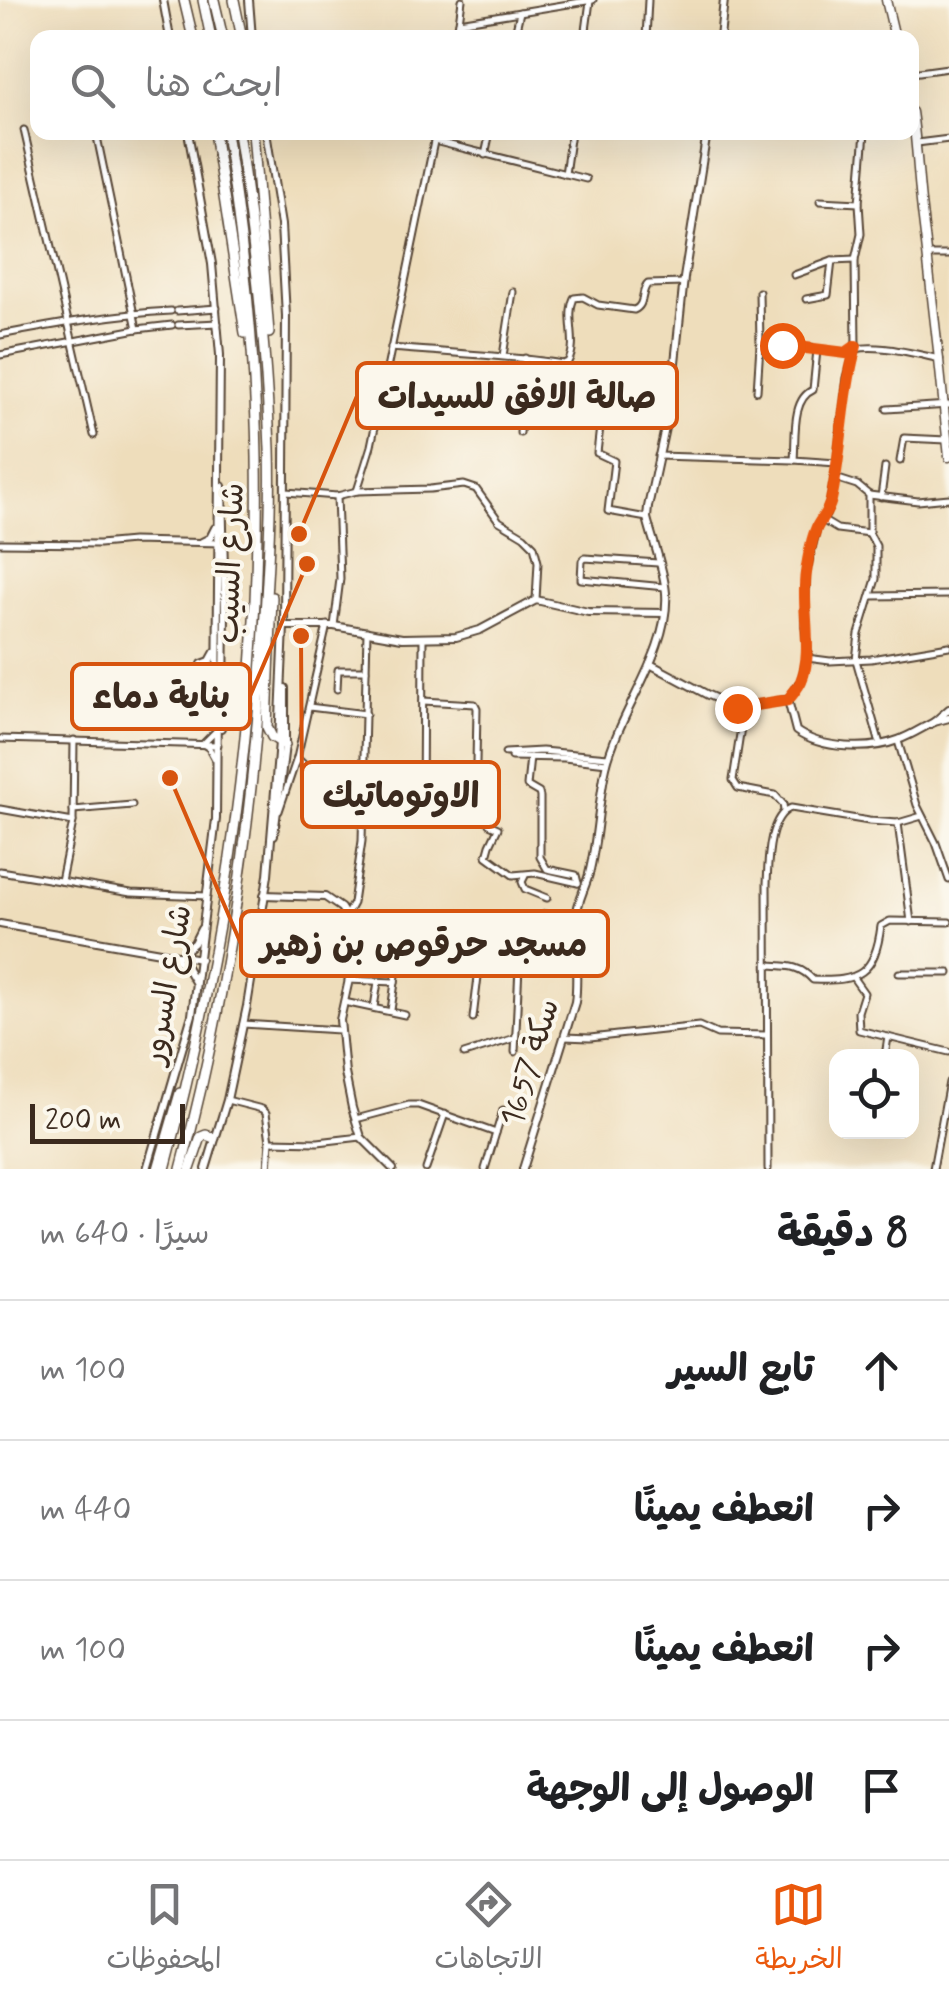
<!DOCTYPE html>
<html lang="ar">
<head>
<meta charset="utf-8">
<style>
	body { margin:0; font-family:Mynerve,"Playpen Sans Arabic",sans-serif; background:#f6f6f6; color:#202124; direction:rtl }
	.controls { position:absolute; right:30px; bottom:30px; display:grid; overflow:hidden; border-radius:20px; box-shadow:0 10px 40px #0002 }
	.controls button { width:90px; height:90px; display:grid; place-items:center; padding:0; border:0; border-bottom:2px solid #e0e0e0; background:#fff; color:#202124; font:50px sans-serif }
	.scale { position:absolute; left:30px; bottom:25px; width:155px; box-sizing:border-box; padding-left:10px; border:5px solid #3b2a1e; border-top:0; font-size:28px; line-height:35px; white-space:nowrap; color:#3b2a1e; -webkit-text-stroke:8px #fbf7ec; paint-order:stroke }
	.stop { position:absolute; width:30px; height:30px; margin:-22px; border:8px solid #ea580c; border-radius:50%; background:#fff }
	.stop.end { background:#ea580c; border-color:#fff; box-shadow:0 2px 10px #0008 }
	.list { margin:0; padding:0; list-style:none }
	h2 { display:flex; justify-content:space-between; align-items:center; height:130px; margin:0; padding:0 40px; font-size:42px }
	h2 small { font-size:32px; font-weight:400; color:#757577 }
	.list li { display:grid; grid-template-columns:65px 1fr auto; gap:30px; align-items:center; box-sizing:border-box; height:140px; padding:0 40px; border-top:2px solid #e0e0e0 }
	.list b { display:block; font-size:38px; white-space:nowrap }
	.list em { font-size:32px; font-style:normal; color:#757577 }
	.icon { flex:none; width:55px; height:55px; fill:none; stroke:currentColor; stroke-width:2; stroke-linecap:round; stroke-linejoin:round }
	.map { position:relative; flex:none; width:949px; height:1169px; overflow:hidden; direction:ltr }
	.search { position:absolute; background:#fff; box-shadow:0 10px 40px #0002; left:30px; right:30px; top:30px; height:110px; display:flex; align-items:center; gap:25px; box-sizing:border-box; padding:0 35px; border-radius:20px; color:#757577; font-size:38px }
	.sheet { height:690px; background:#fff }
	nav { display:flex; justify-content:space-around; align-items:center; box-sizing:border-box; height:140px; border-top:2px solid #e0e0e0; background:#fff; font-size:28px; color:#757577 }
	nav a { display:grid; justify-items:center; gap:5px }
	nav .on { color:#ea580c }
	.map>svg:first-child { display:block }
	.lines { fill:none; stroke-linecap:round; stroke-linejoin:round }
	.minor-casing { stroke:#564536; stroke-width:9 }
	.tertiary-casing { stroke:#564536; stroke-width:10 }
	.secondary-casing { stroke:#564536; stroke-width:11 }
	.trunk-casing { stroke:#564536; stroke-width:12 }
	.minor { stroke:#fff; stroke-width:5 }
	.tertiary { stroke:#fff; stroke-width:6 }
	.secondary { stroke:#fff; stroke-width:8 }
	.trunk { stroke:#fff; stroke-width:9 }
	.route { stroke:#ea580c; stroke-width:12 }
	.labels { text-anchor:middle; stroke-width:8; stroke-linejoin:round; paint-order:stroke }
	.street-label { font-size:32px; fill:#3b2a1e; stroke:#fbf7ec }
	.leader { fill:none; stroke:#d7540e; stroke-width:4 }
	.callout-dot { fill:#d7540e; stroke:#fbf7ec; stroke-width:4 }
	.callout { fill:#fbf7ec; stroke:#d7540e; stroke-width:4 }
	.callout-label { font-size:35px; text-anchor:middle; font-weight:bold; fill:#3b2a1e }
</style>
</head>
<body>
<div class="map">
<svg width="949" height="1169" viewBox="0 0 949 1169">
	<rect width="100%" height="100%" fill="#fbf7ec"/>
	<filter id="ink" filterUnits="userSpaceOnUse"><feTurbulence type="fractalNoise" baseFrequency=".01" numOctaves="2"/><feDisplacementMap in="SourceGraphic" scale="20" xChannelSelector="R" yChannelSelector="G"/><feConvolveMatrix kernelMatrix="1 2 1 2 8 2 1 2 1" color-interpolation-filters="sRGB"/></filter>
	<filter id="wash" filterUnits="userSpaceOnUse"><feTurbulence type="fractalNoise" baseFrequency=".0048" numOctaves="4" result="noise"/><feDisplacementMap in="SourceGraphic" scale="40" xChannelSelector="R" yChannelSelector="G"/><feGaussianBlur stdDeviation="2.25" result="paint"/><feColorMatrix in="noise" values="0 0 0 0 0 0 0 0 0 0 0 0 0 0 0 0 0 1.4 0 .05"/><feComposite in="paint" operator="in"/></filter>
	<g filter="url(#wash)">
		<rect width="100%" height="100%" fill="#edb"/>
	</g>
	<g filter="url(#ink)">
		<g class="lines">
			<g class="minor-casing">
				<g id="minor">
					<polyline points="459,22 462,0"/>
					<polyline points="455,38 459,22 593,0"/>
					<polyline points="514,38 520,12"/>
					<polyline points="585,38 590,1"/>
					<polyline points="646,38 648,0"/>
					<polyline points="912,73 948,68"/>
					<polyline points="24,130 94,435"/>
					<polyline points="96,132 137,329"/>
					<polyline points="434,141 586,179"/>
					<polyline points="917,143 949,139"/>
					<polyline points="485,155 490,132"/>
					<polyline points="565,174 571,132"/>
					<polyline points="820,201 859,203"/>
					<polyline points="929,255 949,255"/>
					<polyline points="794,275 832,261 855,260"/>
					<polyline points="759,292 760,345"/>
					<polyline points="806,299 828,295 832,261"/>
					<polyline points="177,311 217,308"/>
					<polyline points="178,325 218,323"/>
					<path d="M0 335C57 324 113 314 171 311"/>
					<path d="M391 348C449 353 506 355 563 364L568 362C579 343 565 318 574 298L583 297 598 305 634 310C646 305 640 291 648 284L684 283"/>
					<path d="M817 350 813 390C791 399 796 438 794 460L837 463"/>
					<polyline points="0,355 137,329 172,325"/>
					<polyline points="503,356 513,292"/>
					<path d="M757 391 760 345H782L846 353C866 340 916 354 940 359"/>
					<polyline points="382,393 521,395"/>
					<polyline points="887,409 949,405"/>
					<polyline points="520,433 525,358"/>
					<polyline points="658,456 794,460"/>
					<polyline points="900,461 904,438 947,440"/>
					<polyline points="835,478 857,485 869,495 869,533 876,546 876,579 859,634 856,660 880,744"/>
					<polyline points="357,491 371,446 436,132"/>
					<polyline points="286,492 337,496 357,491 430,489 464,485 476,489 499,521 524,536 534,546 538,562 536,600"/>
					<polyline points="869,495 918,501 949,498"/>
					<polyline points="881,497 885,467"/>
					<polyline points="647,518 608,511 614,461 597,453 604,391 671,400"/>
					<polyline points="822,520 837,529 869,533"/>
					<polyline points="0,543 99,544 132,541 222,543"/>
					<polyline points="658,563 585,558 582,561 581,579 665,587"/>
					<polyline points="871,596 949,595"/>
					<polyline points="334,626 340,579 337,496"/>
					<polyline points="807,658 830,661 871,659 949,646"/>
					<polyline points="337,689 338,670 366,670"/>
					<polyline points="788,700 801,681 808,654 805,626 806,574 817,527 826,515 830,502 837,463 847,378 856,347 855,260 861,234 859,203 865,132"/>
					<polyline points="423,701 475,704 477,708 476,764"/>
					<polyline points="309,707 366,714"/>
					<polyline points="744,708 733,780 738,788 775,795 783,804 784,811"/>
					<polyline points="0,739 218,745"/>
					<polyline points="898,741 917,805 936,843 949,880"/>
					<polyline points="505,753 542,751 608,757"/>
					<polyline points="511,757 564,758 607,763"/>
					<polyline points="530,757 527,786 539,793 540,797 540,857 547,869 576,875 578,883"/>
					<polyline points="297,758 329,788 364,786"/>
					<polyline points="215,759 209,748 203,744 216,731"/>
					<polyline points="0,809 73,822"/>
					<polyline points="73,810 132,805"/>
					<polyline points="279,811 297,758 327,625"/>
					<polyline points="422,818 423,638"/>
					<polyline points="898,823 911,922"/>
					<polyline points="489,824 498,828 490,845 487,856 513,875 535,873 578,883"/>
					<polyline points="0,871 131,893 207,896"/>
					<polyline points="525,876 522,882 525,889 547,898"/>
					<polyline points="61,881 73,822 74,740"/>
					<polyline points="346,916 353,903 362,841 367,631"/>
					<polyline points="260,924 274,927"/>
					<polyline points="516,948 529,946 535,927 545,914 575,922"/>
					<polyline points="354,957 422,955 519,966 575,968"/>
					<polyline points="513,965 518,926"/>
					<path d="M768 965C787 966 800 965 813 980 859 982 875 974 881 926L890 921 949 922"/>
					<polyline points="899,973 949,973"/>
					<polyline points="854,979 864,993 858,1012 859,1030 949,1052"/>
					<polyline points="348,980 395,982"/>
					<polyline points="344,1002 405,1015"/>
					<polyline points="374,1007 378,982"/>
					<polyline points="391,1010 399,955"/>
					<polyline points="473,1018 480,960"/>
					<polyline points="243,1024 339,1030"/>
					<polyline points="564,1037 590,1038 699,1026 717,1034 767,1035"/>
					<polyline points="515,1052 519,966"/>
					<polyline points="464,1054 515,1038"/>
					<polyline points="885,1056 888,1037"/>
					<polyline points="227,1100 262,1109 266,1113 270,1141 268,1169"/>
					<polyline points="356,1119 409,1105 418,1105 496,1133"/>
					<polyline points="270,1141 318,1142 361,1137"/>
					<polyline points="426,1169 445,1114"/>
					<polyline points="485,1169 503,1110"/>
					<path d="M768 1169 767 884C768 863 768 816 791 808L869 821 898 823 922 816"/>
					<polyline points="933,1169 949,1082"/>
				</g>
			</g>
			<g class="tertiary-casing">
				<g id="tertiary">
					<polyline points="163,0 170,38"/>
					<polyline points="249,0 252,38"/>
					<polyline points="720,38 724,0"/>
					<polyline points="202,542 210,538 215,528"/>
					<polyline points="284,626 334,626 402,638 456,637 480,630 536,600 588,612 665,613"/>
					<polyline points="215,652 210,661 202,664 213,672 215,681"/>
					<path d="M650 664 708 695 737 708 788 700 796 731C821 749 869 751 898 740 910 736 922 728 934 722"/>
					<polyline points="949,709 934,722 949,718"/>
					<polyline points="221,728 224,703 225,611 222,486"/>
					<polyline points="274,835 285,745 285,688"/>
					<polyline points="264,895 325,897 341,908 346,916 354,957 340,1020 345,1073 352,1108 361,1137 393,1169"/>
					<polyline points="0,924 200,959"/>
					<polyline points="182,953 194,943 201,929"/>
					<polyline points="170,956 185,965 195,982"/>
					<polyline points="147,1169 192,1015 216,819 220,355 212,264 188,132"/>
					<polyline points="206,1169 227,1100 247,1006 268,875 279,742 284,626 286,316 281,225 266,132"/>
					<path d="M523 1169 575 1002C579 974 573 946 576 918 577 902 585 889 589 874 598 839 598 802 606 767 619 711 670 651 666 593 664 569 653 542 647 518L648 507 671 400 684 278 707 132"/>
				</g>
			</g>
			<g class="secondary-casing">
				<g id="secondary">
					<polyline points="886,0 895,38"/>
					<path d="M912 112C917 145 918 178 922 211 932 293 941 375 949 457"/>
				</g>
			</g>
			<g class="trunk-casing">
				<g id="trunk">
					<polyline points="184,0 193,38"/>
					<polyline points="203,0 211,38"/>
					<polyline points="214,0 223,38"/>
					<polyline points="234,0 242,38"/>
					<polyline points="214,132 245,333"/>
					<polyline points="253,132 269,333"/>
					<polyline points="272,597 267,727 272,737 285,745"/>
					<polyline points="158,1169 180,1093"/>
					<path d="M165 1169C227 937 261 697 257 457 255 349 243 239 226 132"/>
					<path d="M181 1169C227 998 252 822 263 646 267 580 272 515 270 449 266 343 254 238 238 132"/>
					<polyline points="190,1169 201,1137 206,1135 214,1138"/>
				</g>
			</g>
			<use href="#minor" class="minor"/>
			<use href="#tertiary" class="tertiary"/>
			<use href="#secondary" class="secondary"/>
			<use href="#trunk" class="trunk"/>
		</g>
	</g>
	<g class="lines" filter="url(#ink)">
		<path class="route" d="M737 708 788 700C792 694 798 688 801 681 814 652 801 606 806 573 808 559 811 540 817 527 822 517 828 513 831 500 842 449 842 397 856 346L846 353 782 345"/>
	</g>
	<g class="labels">
		<g class="street-label">
			<text transform="translate(229 563) rotate(-88)" y="11">شارع السيب</text>
			<text transform="translate(166 984) rotate(-80)" y="11">شارع السرور</text>
			<text transform="translate(529 1062) rotate(-73)" y="11">سكة 1657</text>
		</g>
	</g>
	<path class="leader" d="M299 534L357 396M307 564L250 696M301 636L302 795M170 778L241 944"/>
	<g class="callout-dot">
		<circle cx="299" cy="534" r="10"/>
		<circle cx="307" cy="564" r="10"/>
		<circle cx="301" cy="636" r="10"/>
		<circle cx="170" cy="778" r="10"/>
	</g>
	<g class="callout">
		<rect x="357" y="363" width="320" height="65" rx="10"/>
		<rect x="72" y="664" width="178" height="65" rx="10"/>
		<rect x="302" y="762" width="197" height="65" rx="10"/>
		<rect x="241" y="911" width="367" height="65" rx="10"/>
	</g>
	<g class="callout-label">
		<text x="517" y="408">صالة الافق للسيدات</text>
		<text x="161" y="708">بناية دماء</text>
		<text x="401" y="807">الاوتوماتيك</text>
		<text x="424" y="956">مسجد حرقوص بن زهير</text>
	</g>
</svg>
<div class="controls">
<button><svg class="icon" aria-label="locate" viewBox="0 0 24 24"><circle cx="12" cy="12" r="6"/><path d="M12 2v4M12 18v4M2 12h4M18 12h4"/></svg></button>
</div>
<div class="scale">200 m</div>
<div class="stop" style="left:782px;top:345px"></div>
<div class="stop end" style="left:737px;top:708px"></div>
<div class="search"><svg class="icon" aria-label="search" viewBox="0 0 24 24"><circle cx="10" cy="10" r="6"/><path d="M15 15l6 6"/></svg>ابحث هنا</div>
</div>
<section class="sheet">
<h2>8 دقيقة<small>سيرًا · 640 m</small></h2>
<ul class="list">
<li><svg class="icon" aria-label="ahead" viewBox="0 0 24 24"><path d="M12 20V5M6 11l6-6 6 6"/></svg><div><b>تابع السير</b></div><em>100 m</em></li>
<li><svg class="icon" aria-label="right" viewBox="0 0 24 24"><path d="M7 20v-9h11M14 6l5 5-5 5"/></svg><div><b>انعطف يمينًا</b></div><em>440 m</em></li>
<li><svg class="icon" aria-label="right" viewBox="0 0 24 24"><path d="M7 20v-9h11M14 6l5 5-5 5"/></svg><div><b>انعطف يمينًا</b></div><em>100 m</em></li>
<li><svg class="icon" aria-label="arrive" viewBox="0 0 24 24"><path d="M6 21V4h12l-3 4 3 4H6"/></svg><div><b>الوصول إلى الوجهة</b></div></li>
</ul>
</section>
<nav>
<a class="on"><svg class="icon" aria-label="map" viewBox="0 0 24 24"><path d="M3 6l6-2 6 2 6-2v14l-6 2-6-2-6 2zM9 4v14M15 6v14"/></svg>الخريطة</a>
<a><svg class="icon" aria-label="directions" viewBox="0 0 24 24"><path d="M12 3l9 9-9 9-9-9zM9 14v-3h6M13 9l2 2-2 2"/></svg>الاتجاهات</a>
<a><svg class="icon" aria-label="saved" viewBox="0 0 24 24"><path d="M7 4h10v16l-5-4-5 4z"/></svg>المحفوظات</a>
</nav>
</body>
</html>
